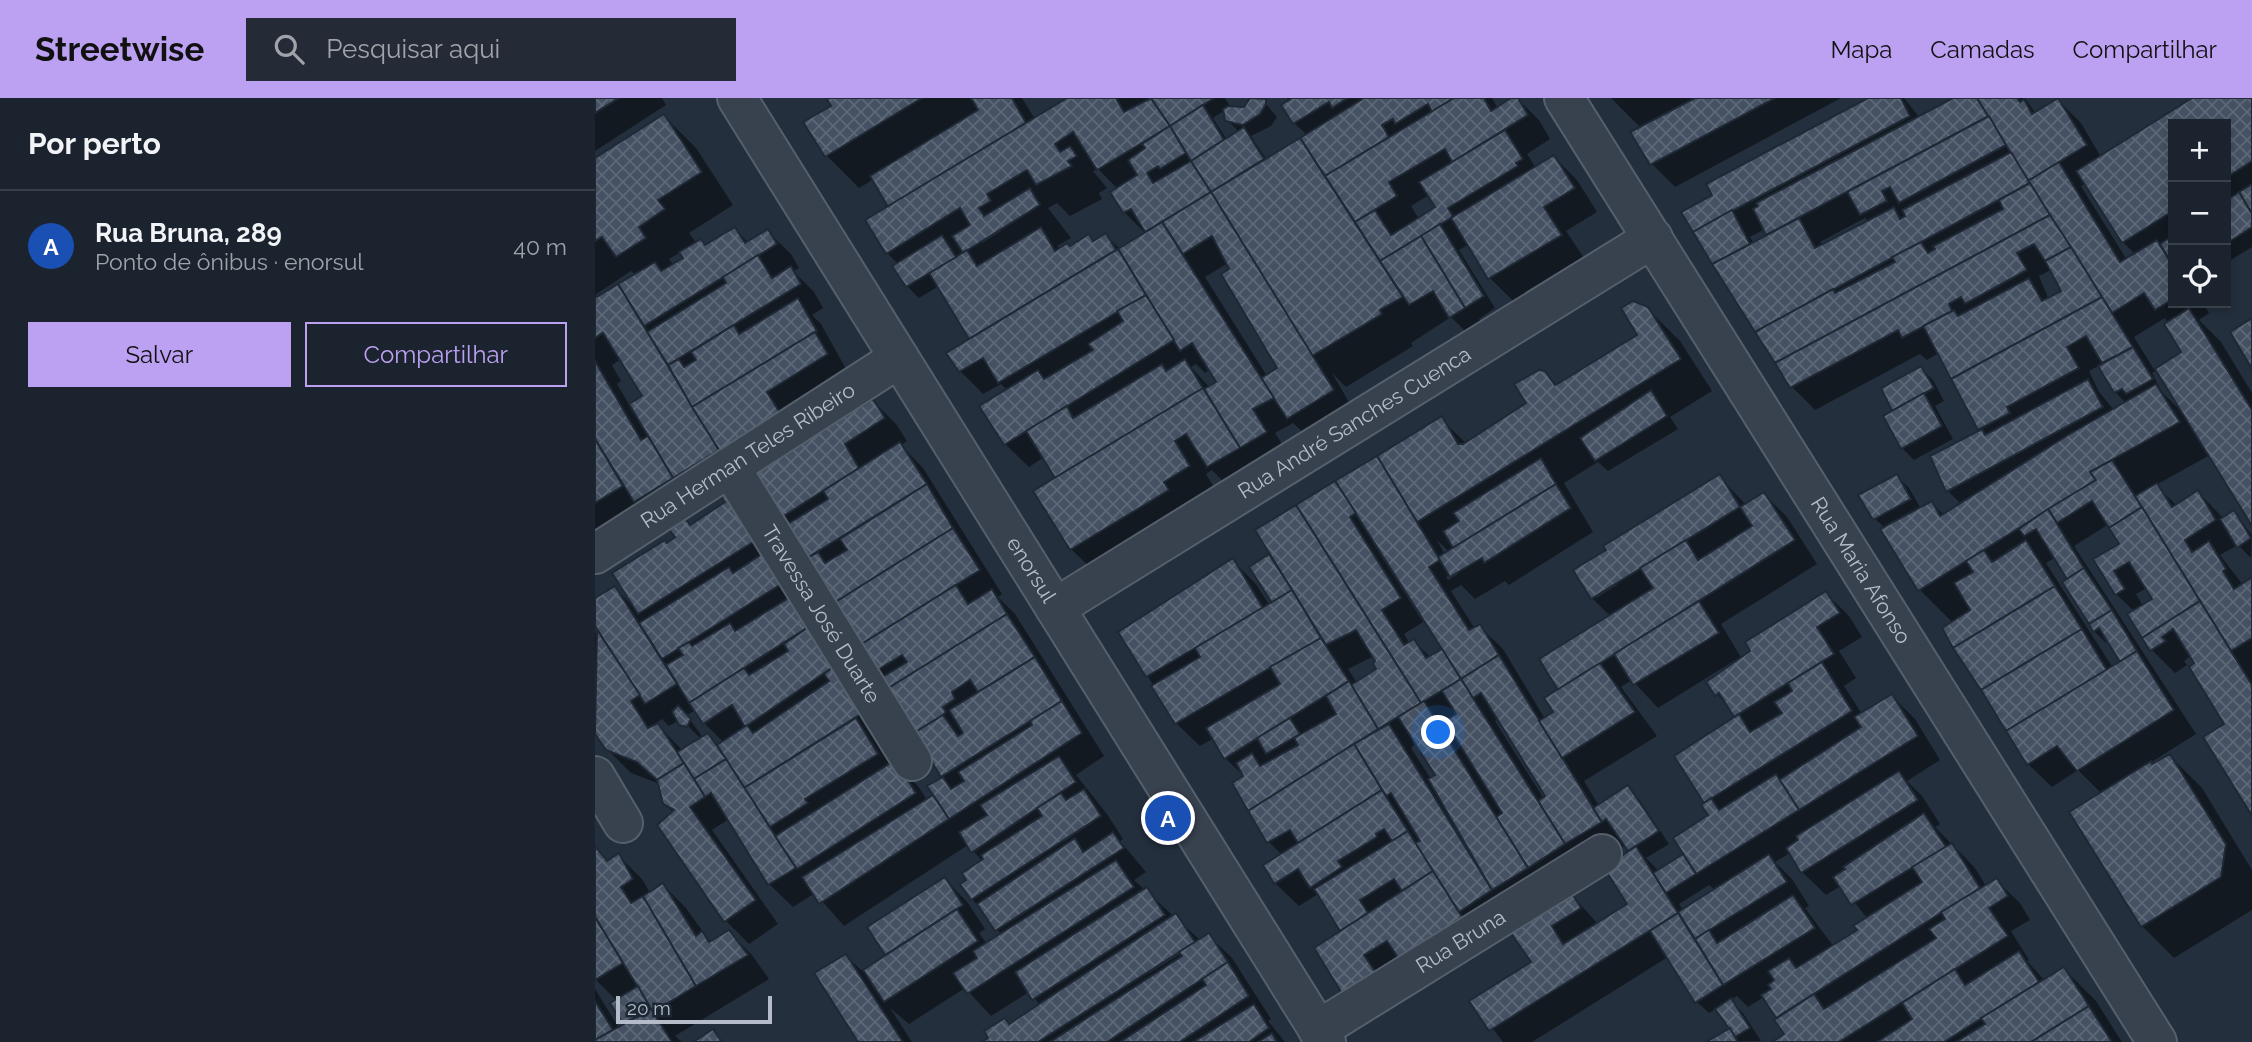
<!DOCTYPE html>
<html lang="pt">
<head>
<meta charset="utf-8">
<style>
	body { margin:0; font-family:Raleway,sans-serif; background:#242b36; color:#f1f3f6 }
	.controls { position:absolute; right:21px; top:21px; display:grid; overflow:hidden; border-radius:0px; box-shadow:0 4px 10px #0003 }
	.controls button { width:63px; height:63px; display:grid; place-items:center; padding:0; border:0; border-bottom:2px solid #39404a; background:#1b232e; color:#f1f3f6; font:35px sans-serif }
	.scale { position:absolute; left:21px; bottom:18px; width:156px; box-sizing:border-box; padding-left:7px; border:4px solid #b4bcc9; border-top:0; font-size:19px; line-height:24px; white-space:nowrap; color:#b4bcc9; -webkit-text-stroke:5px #1d2633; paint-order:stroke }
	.you { position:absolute; left:844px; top:635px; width:24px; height:24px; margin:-18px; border:5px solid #fff; border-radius:50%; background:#1a73e8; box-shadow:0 0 0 10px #1a73e833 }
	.badge { display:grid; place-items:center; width:46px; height:46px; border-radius:50%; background:#bca0f2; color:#fff; font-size:23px; font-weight:700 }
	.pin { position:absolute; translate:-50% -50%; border:4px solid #fff; box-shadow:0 2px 7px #0006 }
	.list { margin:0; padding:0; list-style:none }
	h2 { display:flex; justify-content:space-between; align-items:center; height:91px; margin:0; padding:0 28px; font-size:30px }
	h2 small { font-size:23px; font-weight:400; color:#a0a4aa }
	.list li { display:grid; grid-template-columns:46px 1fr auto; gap:21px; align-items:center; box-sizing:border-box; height:112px; padding:0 28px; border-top:2px solid #39404a }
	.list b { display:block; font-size:26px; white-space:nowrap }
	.list p { margin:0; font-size:23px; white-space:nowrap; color:#a0a4aa }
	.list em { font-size:23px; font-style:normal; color:#a0a4aa }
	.actions { display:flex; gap:14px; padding:21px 28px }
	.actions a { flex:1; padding:16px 0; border:2px solid #bca0f2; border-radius:0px; text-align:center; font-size:24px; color:#bca0f2 }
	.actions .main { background:#bca0f2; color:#111 }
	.icon { flex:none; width:38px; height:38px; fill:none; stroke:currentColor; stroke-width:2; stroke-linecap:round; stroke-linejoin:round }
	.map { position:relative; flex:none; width:1657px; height:944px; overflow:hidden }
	header { display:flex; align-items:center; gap:42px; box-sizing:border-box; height:98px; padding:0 35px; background:#bca0f2; color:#111 }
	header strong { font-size:33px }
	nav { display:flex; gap:38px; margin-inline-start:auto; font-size:24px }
	.search { width:490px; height:63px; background:#242b36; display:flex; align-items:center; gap:18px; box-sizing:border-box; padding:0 24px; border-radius:0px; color:#a0a4aa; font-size:26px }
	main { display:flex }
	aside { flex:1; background:#1b232e }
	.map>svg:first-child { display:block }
	.shadow { fill:#0007; fill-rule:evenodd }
	.building { fill:url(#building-cross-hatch); stroke:#1f2835; stroke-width:2 }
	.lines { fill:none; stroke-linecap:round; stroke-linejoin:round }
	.minor-casing { stroke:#565f6c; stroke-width:42 }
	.tertiary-casing { stroke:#565f6c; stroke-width:42 }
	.minor { stroke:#38414e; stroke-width:38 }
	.tertiary { stroke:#38414e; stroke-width:38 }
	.labels { text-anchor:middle; stroke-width:5; stroke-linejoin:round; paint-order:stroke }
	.street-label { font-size:21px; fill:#b4bcc9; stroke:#1d2633 }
</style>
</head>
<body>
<header>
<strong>Streetwise</strong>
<div class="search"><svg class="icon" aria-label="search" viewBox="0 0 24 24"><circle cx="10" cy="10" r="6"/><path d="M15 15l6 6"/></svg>Pesquisar aqui</div>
<nav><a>Mapa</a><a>Camadas</a><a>Compartilhar</a></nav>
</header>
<main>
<aside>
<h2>Por perto<small></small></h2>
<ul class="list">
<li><span class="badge" style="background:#1a4fb4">A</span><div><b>Rua Bruna, 289</b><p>Ponto de ônibus · enorsul</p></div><em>40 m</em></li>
</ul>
<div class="actions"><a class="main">Salvar</a><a>Compartilhar</a></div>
</aside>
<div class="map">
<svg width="1657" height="944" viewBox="0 0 1657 944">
	<defs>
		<pattern id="building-cross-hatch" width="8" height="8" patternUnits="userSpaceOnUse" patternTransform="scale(1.75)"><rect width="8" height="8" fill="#455162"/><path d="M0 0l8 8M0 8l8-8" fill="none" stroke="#5d6877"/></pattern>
	</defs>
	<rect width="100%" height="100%" fill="#242f3e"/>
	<g class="shadow">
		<polygon points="0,0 67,0 71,7 0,53"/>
		<path d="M233 0H427L440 21 475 0H630L636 10 649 11 657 1 666 0 682 19 676 28 656 38 672 62 712 37 699 25 692 0H897L903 11 922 0 944 22 955 41 932 56 941 70 959 59 982 82 1002 114 971 133 989 160 918 203 895 180 874 146 864 152 900 210 884 221 892 234 879 242 856 219 816 245 818 248 751 289 737 275 761 316 717 343 698 325 680 335 694 357 645 401 617 372 611 376 626 401 509 483 476 451 462 381 449 359 434 369 410 346 413 293 406 286 388 296 365 273 376 241 344 188 324 200 312 188 303 166 292 155 296 109 279 81 264 90 232 58 238 9ZM630 12 632 22 644 34 632 42 618 20ZM503 71 523 91 529 114 551 136 525 151 511 137 499 144 494 139 475 150 466 151 462 148 476 140 453 110 462 105 475 118 507 101 504 95 512 90 498 73ZM834 97 842 109 824 121 816 108ZM404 130 406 133 387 145 385 142ZM633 165 684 270 672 278 610 179ZM601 266 610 275 615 271 624 284 615 290 596 269Z"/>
		<polygon points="1016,0 1246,0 1080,89 1057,66 1046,30"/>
		<path d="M1276 0H1309L1325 20 1362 0H1430L1441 16 1463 2 1486 25 1506 59 1600 0H1657V149L1631 165V26H1578V205H1608L1614 215 1604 222 1626 244 1657 295V424L1615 357 1561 387 1582 408 1603 394 1629 421 1639 414 1657 437 1656 460 1643 447 1625 457 1648 487 1657 481V714L1632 626 1601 565 1596 558 1589 563 1592 567 1580 575 1557 552 1540 514 1521 496 1501 462 1526 447 1514 426 1479 448 1601 636 1555 665 1558 668 1575 658 1607 690 1657 772V812L1579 860 1547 828 1476 715 1507 696 1483 672 1457 689 1433 666 1358 525 1325 492 1287 432 1290 430 1280 421 1302 378 1314 390 1326 411 1337 405 1349 417 1366 406 1353 393 1337 359 1386 333 1344 255 1332 262 1325 256 1220 312 1197 289 1088 115ZM1491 85 1528 144 1541 157 1532 162 1486 88ZM1270 120 1274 124 1229 148 1225 144ZM1170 131 1175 138 1159 146 1155 139ZM1456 172 1468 194 1454 202 1444 178ZM1570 220 1589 255 1560 273 1539 239ZM1505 267 1520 294 1531 305 1519 312 1504 294 1494 273ZM1563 272 1588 315 1567 294 1557 275ZM1461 459 1499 533 1511 545 1514 543 1527 565 1518 570 1451 465ZM1552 490 1559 502 1548 508 1541 496Z"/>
		<path d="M69 18 101 50 138 107 94 135 102 146 111 148 140 131 154 145 172 133 196 156 204 170 198 173 219 194 228 210 217 217 226 226 256 280 5 435 0 431V197L3 200 41 177 36 173 0 197V62ZM86 154 90 160 79 168 74 161ZM26 261 49 299 35 308 22 286 26 283 17 267Z"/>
		<path d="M1038 205 1052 210 1085 243 1117 293 1075 319 1083 331 1013 373 1003 364 969 385 998 434 914 487 910 483 880 501 866 487 856 493 880 531 884 528 908 551 950 621 960 614 952 601 965 592 946 562 1016 519 997 500 980 473 1014 452 1011 449 1125 379 1151 407 1169 396 1192 419 1222 466 1126 526 1147 561 1158 553 1152 545 1231 495 1254 518 1267 539 1244 553 1261 580 1249 588 1267 616 1297 598 1320 621 1345 662 1312 683 1327 698 1345 726 1340 729 1380 770 1391 788 1401 782 1425 805 1435 822 1416 833 1434 862 1432 863 1450 883 1469 871 1501 903 1527 944H1180L1191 937 1169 899 1153 909 1142 898 1135 902 1148 915 1166 943 1114 944 1136 931 1122 910 1114 915 1102 904 1073 859 937 944H908L877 903 939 865 915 832 975 795 1003 826 1034 807 1012 771 1036 753 1031 747 887 837 888 844 828 883 813 868 791 881 803 899 773 919 749 896 721 850 747 834 726 798 723 796 704 808 680 785 670 767 687 757 674 744 639 685 650 679 630 660 619 640 605 648 581 625 526 534 638 463 661 486 675 508 679 505 656 469 674 458 681 463 662 433 782 361 787 366 784 359 846 321 871 345 933 306 921 287 939 276 949 275 962 288 1044 237 1028 211ZM780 441 850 551 835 559 819 543 815 546 809 536 828 524 777 443ZM842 442 854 454 850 457ZM861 474 863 476 853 482 851 479ZM1020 484 1022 487 1001 500V496ZM779 558 784 572 762 585 753 571ZM1142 561 1144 563 1113 585 1142 620 1082 659 1111 705 1109 707 1115 718 1080 741 1095 763 1087 758 1064 773 1051 760 1074 746 1044 701 1032 690 1004 708 989 683 1062 638 1026 589 1037 582 1063 610ZM904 621 952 699 949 701 900 623ZM822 645 842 677 836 681 816 650ZM1195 755 1207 774 1231 797 1246 788 1273 821 1261 828 1264 833 1239 849 1210 810 1214 808 1197 781 1180 764ZM1114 787 1120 792 1089 813 1084 806Z"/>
		<polygon points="1326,270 1338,282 1349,303 1340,308 1358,341 1319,362 1307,350 1299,313"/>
		<path d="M278 303 301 326 312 343 306 347 328 370 407 496 403 499 420 516 509 658 481 677 512 716 528 741 525 743 551 774 539 782 605 842 613 837 637 860 676 921 673 923 690 944H389L445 907 434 894 396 918 370 890 314 926 295 910 317 944H264L251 858 276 881 293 858 274 830 350 781 373 805 390 831 384 835 392 846 407 837 377 801 373 782 388 764 373 747 249 828 220 795 198 809 174 786 134 721 117 732 183 826 154 846 131 823 65 727 79 715 69 706 65 686 36 675 12 651 0 632V535L5 532 0 525V502L20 490 38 508 72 447 132 405 135 396 299 664 323 688 332 702 340 697 335 688 349 680 290 579 194 428 196 426 188 418ZM101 612 109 625 129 645 124 648 113 637 88 653 61 625 67 621 74 628 86 621 105 640 106 637 92 617ZM495 723 497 725 470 743 467 740ZM591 848 593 851 554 875 553 872Z"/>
		<polygon points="0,750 14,764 24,758 47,781 55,795 68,787 91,810 116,845 134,834 157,857 174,881 80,938 87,944 0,944 0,891 24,930 31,927 18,905 22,903 0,881"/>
	</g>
	<g class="building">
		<polygon points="0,0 24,0 0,15"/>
		<polygon points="231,0 327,0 230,59 208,24 236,8"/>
		<polygon points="376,0 417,0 431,25 293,109 275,78 383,12"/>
		<polygon points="472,0 521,0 529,14 556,0 575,28 502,72 478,34 460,46 465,54 475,48 482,58 473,63 477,68 441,87 432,72 392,96 396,103 384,110 389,118 435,90 445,107 368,155 357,138 375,127 365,110 291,156 270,122"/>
		<polygon points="556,0 619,0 575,28"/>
		<polygon points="655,0 671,1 671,6 665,16 648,27 630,23 628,11 633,8 649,9"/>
		<polygon points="697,0 753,0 737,10 734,4 698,26 686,7"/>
		<polygon points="769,0 859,0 837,14 833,6 800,26 798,21 787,27 794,39 730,78 705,40"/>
		<polygon points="859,0 889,0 896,13 916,0 923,0 933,17 857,64 850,51 794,84 802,98 760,124 730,78"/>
		<polygon points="1100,0 1180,0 1055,67 1035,34"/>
		<polygon points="1273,0 1306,0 1315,18 1098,134 1086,114 1117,97 1111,86"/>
		<polygon points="1358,0 1382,0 1394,18 1171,137 1158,111 1163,108 1161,105"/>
		<polygon points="1382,0 1422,0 1425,4 1429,1 1437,16 1463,0 1492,47 1433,83"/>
		<polygon points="1597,0 1657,0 1657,63 1631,80 1631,26 1578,26 1578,113 1527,145 1481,73"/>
		<polygon points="608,7 629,42 596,63 575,28"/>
		<polygon points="69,16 107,74 63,102 70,111 44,129 51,140 21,159 7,139 0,143 0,60"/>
		<polygon points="1394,18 1411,47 1304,105 1295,89 1287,93 1292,103 1265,117 1252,94"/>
		<polygon points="575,28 591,55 565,71 563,68 552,75 558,85 596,63 616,94 550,134 536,111 528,115 515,94 542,77 533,62 550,50 547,46"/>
		<polygon points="649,29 669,61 616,94 596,63"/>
		<polygon points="910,32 928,61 921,65 923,68 853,110 858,118 856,120 785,163 760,124 780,112 796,137 823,120 840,109 824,84"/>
		<polygon points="705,40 808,199 785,212 787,216 717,258 616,94"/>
		<polygon points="1416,54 1435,85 1160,234 1117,166 1204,120 1220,150 1299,109 1305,121 1310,118 1307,112"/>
		<polygon points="959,57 980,90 949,109 967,137 893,181 856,120"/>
		<polygon points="1464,64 1525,164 1562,142 1578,168 1578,201 1560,212 1549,195 1517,215 1433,83"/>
		<polygon points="1435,85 1455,117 1180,265 1160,234 1238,191 1240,195 1300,164 1297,159 1326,144 1333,155 1340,151 1338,148 1408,111 1404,102"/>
		<polygon points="1657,86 1657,116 1644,94"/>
		<polygon points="616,94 739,292 692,321 666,280 682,270 626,176 634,171 617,138 588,156 567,124"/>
		<polygon points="1644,94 1657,116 1657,129 1631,146 1631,103"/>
		<polygon points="1137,112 1155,146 1117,166 1098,134"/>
		<polygon points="1455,117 1476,149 1450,163 1439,146 1422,155 1432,172 1370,206 1366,199 1354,206 1357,213 1307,240 1303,232 1195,290 1180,265"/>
		<polygon points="567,124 679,300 658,311 672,334 645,350 609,291 621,284 597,245 585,253 523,151"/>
		<polygon points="845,126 889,198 870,210 826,138"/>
		<polygon points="140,129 150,145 173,131 182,146 49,228 23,186 60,164 66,173 88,160 84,154 106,141 110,147"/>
		<polygon points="446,129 460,153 472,145 475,148 494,136 498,143 511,135 521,152 374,241 334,175 372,152 382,168"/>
		<polygon points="347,137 361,159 311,189 297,168"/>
		<polygon points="1578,137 1578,168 1565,146"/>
		<polygon points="826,138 870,210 854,220 838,193 814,207 785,163"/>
		<polygon points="1476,149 1507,199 1356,281 1328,228 1359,212 1363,218 1434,180 1447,203 1466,193 1450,163"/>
		<polygon points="523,151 551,197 403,285 388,260 364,274 351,255"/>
		<polygon points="163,157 177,180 196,168 206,186 73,267 52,234 131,185 128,179"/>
		<polygon points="23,186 124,352 78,380 34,306 47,298 8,235 0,240 0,200"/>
		<polygon points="551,197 579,242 409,347 384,308 443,272 449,281 498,252 493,246 528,223 522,213"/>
		<polygon points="1507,199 1538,249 1507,265 1491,238 1472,249 1484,270 1412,309 1415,315 1383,332 1356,281"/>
		<polygon points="203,200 222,233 97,309 73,267 84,261 89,269 101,262 96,254 139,227 144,236"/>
		<polygon points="1038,203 1053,209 1086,261 822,424 782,358 847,318 863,346 868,346 931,305 919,286 944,272 950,273 960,287 964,285 1042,237 1026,210"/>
		<polygon points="1594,210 1657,312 1657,428 1560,271 1586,254 1569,226"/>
		<polygon points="1657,220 1657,271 1635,234"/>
		<polygon points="220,234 233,256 172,294 187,318 128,354 124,352 97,309"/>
		<polygon points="1538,249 1558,281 1531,296 1527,291 1519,295 1503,268"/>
		<polygon points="590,261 608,290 460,380 431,333 472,308 478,320 567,266 571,273"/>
		<polygon points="0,263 46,342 53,338 78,380 39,404 0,341"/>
		<polygon points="1326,268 1339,290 1297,313 1286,290"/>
		<polygon points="1493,281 1508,309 1351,394 1335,358 1387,331 1390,337"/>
		<polygon points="1561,286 1585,324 1495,374 1501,382 1323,493 1285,431 1337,403 1345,418 1473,337"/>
		<polygon points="608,290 645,350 612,369 591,336 580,343 595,368 569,384 574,392 475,452 438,393"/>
		<polygon points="1056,292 1072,318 1000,363 985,340"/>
		<polygon points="1329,295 1347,328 1306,351 1288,318"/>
		<polygon points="278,301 290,320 250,346 264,370 187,419 159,374"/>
		<polygon points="0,341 28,388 0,405"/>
		<polygon points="305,344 332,386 212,460 191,427 233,401 228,393"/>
		<polygon points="782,358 845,462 834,469 874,532 885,526 904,557 866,581 740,383"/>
		<polygon points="946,360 961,386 858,450 848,433 864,423 858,415"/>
		<polygon points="1517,362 1547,409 1514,430 1497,403 1462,425 1453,411 1501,382 1495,374"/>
		<polygon points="1125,376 1145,409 996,501 978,472 1011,452 1008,448"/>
		<polygon points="1302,376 1316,401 1278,422 1263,397"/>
		<polygon points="740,383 761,415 755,419 806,500 787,512 809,547 819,541 831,560 847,551 866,581 826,605 701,407"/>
		<polygon points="1562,385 1577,409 1603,392 1621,422 1590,442 1597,454 1614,443 1631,471 1628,473 1639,491 1657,479 1657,540 1636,553 1540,398"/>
		<polygon points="332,386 358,430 239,505 212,460 223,454 230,465 252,452 245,441"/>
		<polygon points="961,386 976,410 889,465 887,460 855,479 843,459"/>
		<polygon points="135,394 163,441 43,516 17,475 70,442 72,445 80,439 74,432 91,421 95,427 130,404 126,399"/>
		<polygon points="1169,394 1200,442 963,592 944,561 1058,490 1045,470 1091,442 1103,462 1157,428 1145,409"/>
		<polygon points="701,407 826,605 783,631 756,587 781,571 778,566 780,563 761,532 731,547 660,432"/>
		<polygon points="1547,409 1605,503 1547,540 1532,516 1557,501 1534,464 1519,473 1530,491 1520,497 1498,461 1524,446 1514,430"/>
		<polygon points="1453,411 1489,470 1472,481 1441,431 1429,438 1424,431"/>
		<polygon points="1639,412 1656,440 1642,450 1625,421"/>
		<polygon points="358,430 385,472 265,547 239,505"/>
		<polygon points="1431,442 1460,488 1358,550 1347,530 1375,512 1359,485 1378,474 1371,463 1389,452 1397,464"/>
		<polygon points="170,454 188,485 67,561 44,525 134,469 138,475"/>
		<polygon points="674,456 697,492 677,505 654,469"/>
		<polygon points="638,460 668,510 551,579 523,534"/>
		<polygon points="1489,470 1517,512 1494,526 1467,484"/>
		<polygon points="361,487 373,506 397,491 412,516 292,591 286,580 312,564 307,557 281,573 265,547"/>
		<polygon points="20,488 82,586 50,606 0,528 0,500"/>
		<polygon points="1460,488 1487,531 1386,592 1358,550"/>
		<polygon points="697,492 726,540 580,626 556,588 605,559 600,550"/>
		<polygon points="1231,493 1245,515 1222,529 1239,556 1139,619 1124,595 1120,598 1111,584 1155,553 1150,544"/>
		<polygon points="197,498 215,528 94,605 71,567 88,557 83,550 94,544 97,548 135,525 140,533"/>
		<polygon points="1104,503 1124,535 1038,587 1019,556"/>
		<polygon points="1605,503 1657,587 1657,718 1608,639 1629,626 1594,569 1599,565 1578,531 1567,539 1571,543 1555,553 1547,540"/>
		<polygon points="1517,512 1542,553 1525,564 1504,530 1498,534 1494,526"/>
		<polygon points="412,516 440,559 383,594 375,582 357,594 360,601 348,609 351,614 348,617 319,635 292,591"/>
		<polygon points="215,528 241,567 150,629 137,607 108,626 94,605 149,570 154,577 193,553 189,546"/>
		<polygon points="1487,531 1512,572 1411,633 1386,592"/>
		<polygon points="2,532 45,597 36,603 53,630 63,625 89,665 62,682 42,664 11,652 0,636"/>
		<polygon points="726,540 754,583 629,661 611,630 685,586 675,569"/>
		<polygon points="1542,553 1579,612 1482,673 1462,648 1432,667 1411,633"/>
		<polygon points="904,557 1007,724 970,746 943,703 950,698 886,595 878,600 866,581"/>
		<polygon points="440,559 467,603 346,679 319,635 348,617 363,638 368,635 354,612"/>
		<polygon points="1227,564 1257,613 1109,705 1079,658 1144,616 1155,634 1187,615 1179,604 1197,593 1193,585"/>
		<polygon points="1005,565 1040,614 967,660 944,623 958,614 949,600"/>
		<polygon points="241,567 269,614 149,690 122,647 152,627 158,635 234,583 229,576"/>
		<polygon points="866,581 970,746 933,770 901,719 907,715 850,623 861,616 847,593"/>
		<polygon points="754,583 783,631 653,713 637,685 648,678 641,665 657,655 665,668 703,647 699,640 741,616 731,598"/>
		<polygon points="1297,596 1323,638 1204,712 1184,682 1266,629 1259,619"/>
		<polygon points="467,603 487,635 354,721 332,688 348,679 356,691 369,683 363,674 437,627 435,623"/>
		<polygon points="829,603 933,770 897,792 833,681 840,677 803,619"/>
		<polygon points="83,607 96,621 92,629 84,627 77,614"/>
		<polygon points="261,620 283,656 210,701 213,705 175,729 149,690"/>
		<polygon points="695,620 705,636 671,656 662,640"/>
		<polygon points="794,626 897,792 864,814 820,745 825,743 796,695 791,698 759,646"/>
		<polygon points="113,635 131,661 99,681 82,654"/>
		<polygon points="759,646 787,692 703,745 695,732 672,745 653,713"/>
		<polygon points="1575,656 1631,746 1626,779 1546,829 1474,714 1556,663 1557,666"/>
		<polygon points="464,658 481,684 376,755 364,734 392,717 385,707"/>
		<polygon points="131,661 201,770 173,787 116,695 110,699 99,681"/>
		<polygon points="300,662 321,695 202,771 180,738"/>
		<polygon points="89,665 110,699 95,709 161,802 129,824 62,727 79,712 68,706 62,682"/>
		<polygon points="1304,673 1323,702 1206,775 1191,750 1203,742 1201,738"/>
		<polygon points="1181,676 1204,712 1101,776 1078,740 1113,717 1106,707 1109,705 1116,700 1124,712"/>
		<polygon points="1033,687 1064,733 1033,753 1011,721 1007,724 998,710"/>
		<polygon points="489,691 506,718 376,802 365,786 371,782 367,775 388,761 386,757 447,718 442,710 466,695 471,702"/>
		<polygon points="787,692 813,733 797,743 789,731 781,736 782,739 743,763 747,769 715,790 703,771 679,786 668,767"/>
		<polygon points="338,697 354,721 224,806 207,779"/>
		<polygon points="1329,715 1351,749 1256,807 1238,779 1250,771 1248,769"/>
		<polygon points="813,733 838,773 807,793 799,781 765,802 773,815 745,833 719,791"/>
		<polygon points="518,734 529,750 400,833 382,806 480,740 488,754"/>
		<polygon points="1357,745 1385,790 1181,920 1166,897 1176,891 1173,887 1179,882 1173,873 1194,860 1201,870 1262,832 1258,828 1327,784 1317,769"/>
		<polygon points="0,748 12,763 24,755 38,781 26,789 36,805 48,798 101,888 58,914 0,819"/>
		<polygon points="1041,748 1083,815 894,933 874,903 936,864 913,831 975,792 986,810 957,828 968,846 1032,806 1009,770"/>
		<polygon points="1088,756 1101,776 1071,795 1058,775"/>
		<polygon points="1174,756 1192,784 1100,841 1083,814"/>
		<polygon points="521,762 539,789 372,896 358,875 382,860 378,853"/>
		<polygon points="838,773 867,819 804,861 792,843 769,857 781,875 748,897 719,850"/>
		<polygon points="350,779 368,807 290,857 272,829"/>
		<polygon points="1402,780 1413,798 1394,810 1413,838 1244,944 1177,944 1189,936 1179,922 1219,896 1229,911 1341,840 1334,831 1350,821 1346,814"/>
		<polygon points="68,785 101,838 107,833 114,844 134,832 153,857 101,888 48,798"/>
		<polygon points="552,789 570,817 437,902 420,874"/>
		<polygon points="1198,797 1220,830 1128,887 1100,841 1114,832 1122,845"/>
		<polygon points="362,811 383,843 289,904 268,872"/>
		<polygon points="581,815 600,844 443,944 386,944 393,940 389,933 410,920 414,926"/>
		<polygon points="1083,815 1128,887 1100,905 1055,833"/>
		<polygon points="0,819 28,865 0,882"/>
		<polygon points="614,835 633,864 512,944 455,944 587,858 584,854"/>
		<polygon points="1424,853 1444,884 1349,944 1282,944 1317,921 1307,905 1360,871 1370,887"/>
		<polygon points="251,856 308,944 263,944 219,875"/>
		<polygon points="633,864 654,898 585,944 525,944 611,887 607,881"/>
		<polygon points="1469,869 1494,908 1436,944 1361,944 1390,926 1386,920"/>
		<polygon points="43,888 56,911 28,926 15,905"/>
		<polygon points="1136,900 1155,930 1140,939 1120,911"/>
		<polygon points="0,903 18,932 0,942"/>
		<polygon points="659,906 674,930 654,944 598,944"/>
		<polygon points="1494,908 1517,944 1436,944"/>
		<polygon points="56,911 77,944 0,944 0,942"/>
		<polygon points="1135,930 1143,944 1111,944"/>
		<polygon points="118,931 127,944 98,944"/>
		<polygon points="677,935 682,944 663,944"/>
	</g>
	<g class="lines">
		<g class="minor-casing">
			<g id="minor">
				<path id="s1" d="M969 0 1562 944"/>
				<path id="s2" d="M135 369 317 663"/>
				<path id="s3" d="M0 456 304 260"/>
				<path id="s4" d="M460 510 1058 140"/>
				<polyline points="0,678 28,725"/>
				<path id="s5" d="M723 932 1007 756"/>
			</g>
		</g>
		<g class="tertiary-casing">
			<g id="tertiary">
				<path id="s6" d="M142 0 731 944"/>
			</g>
		</g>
		<use href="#minor" class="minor"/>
		<use href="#tertiary" class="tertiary"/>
	</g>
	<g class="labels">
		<g class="street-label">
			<text dy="7" stroke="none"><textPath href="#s4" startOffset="352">Rua André Sanches Cuenca</textPath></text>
			<text dy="7" stroke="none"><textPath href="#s3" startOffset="182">Rua Herman Teles Ribeiro</textPath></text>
			<text dy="7" stroke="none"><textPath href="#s6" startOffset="556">enorsul</textPath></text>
			<text dy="7" stroke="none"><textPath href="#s1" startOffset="558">Rua Maria Afonso</textPath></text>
			<text dy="7" stroke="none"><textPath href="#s2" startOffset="173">Travessa José Duarte</textPath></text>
			<text dy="7" stroke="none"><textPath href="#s5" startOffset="168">Rua Bruna</textPath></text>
		</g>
	</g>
</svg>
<div class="controls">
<button>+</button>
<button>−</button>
<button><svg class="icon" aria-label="locate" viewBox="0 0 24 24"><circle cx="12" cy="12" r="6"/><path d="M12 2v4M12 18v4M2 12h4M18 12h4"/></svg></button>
</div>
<div class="scale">20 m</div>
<div class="you"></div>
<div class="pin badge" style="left:573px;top:720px;background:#1a4fb4">A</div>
</div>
</main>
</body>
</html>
